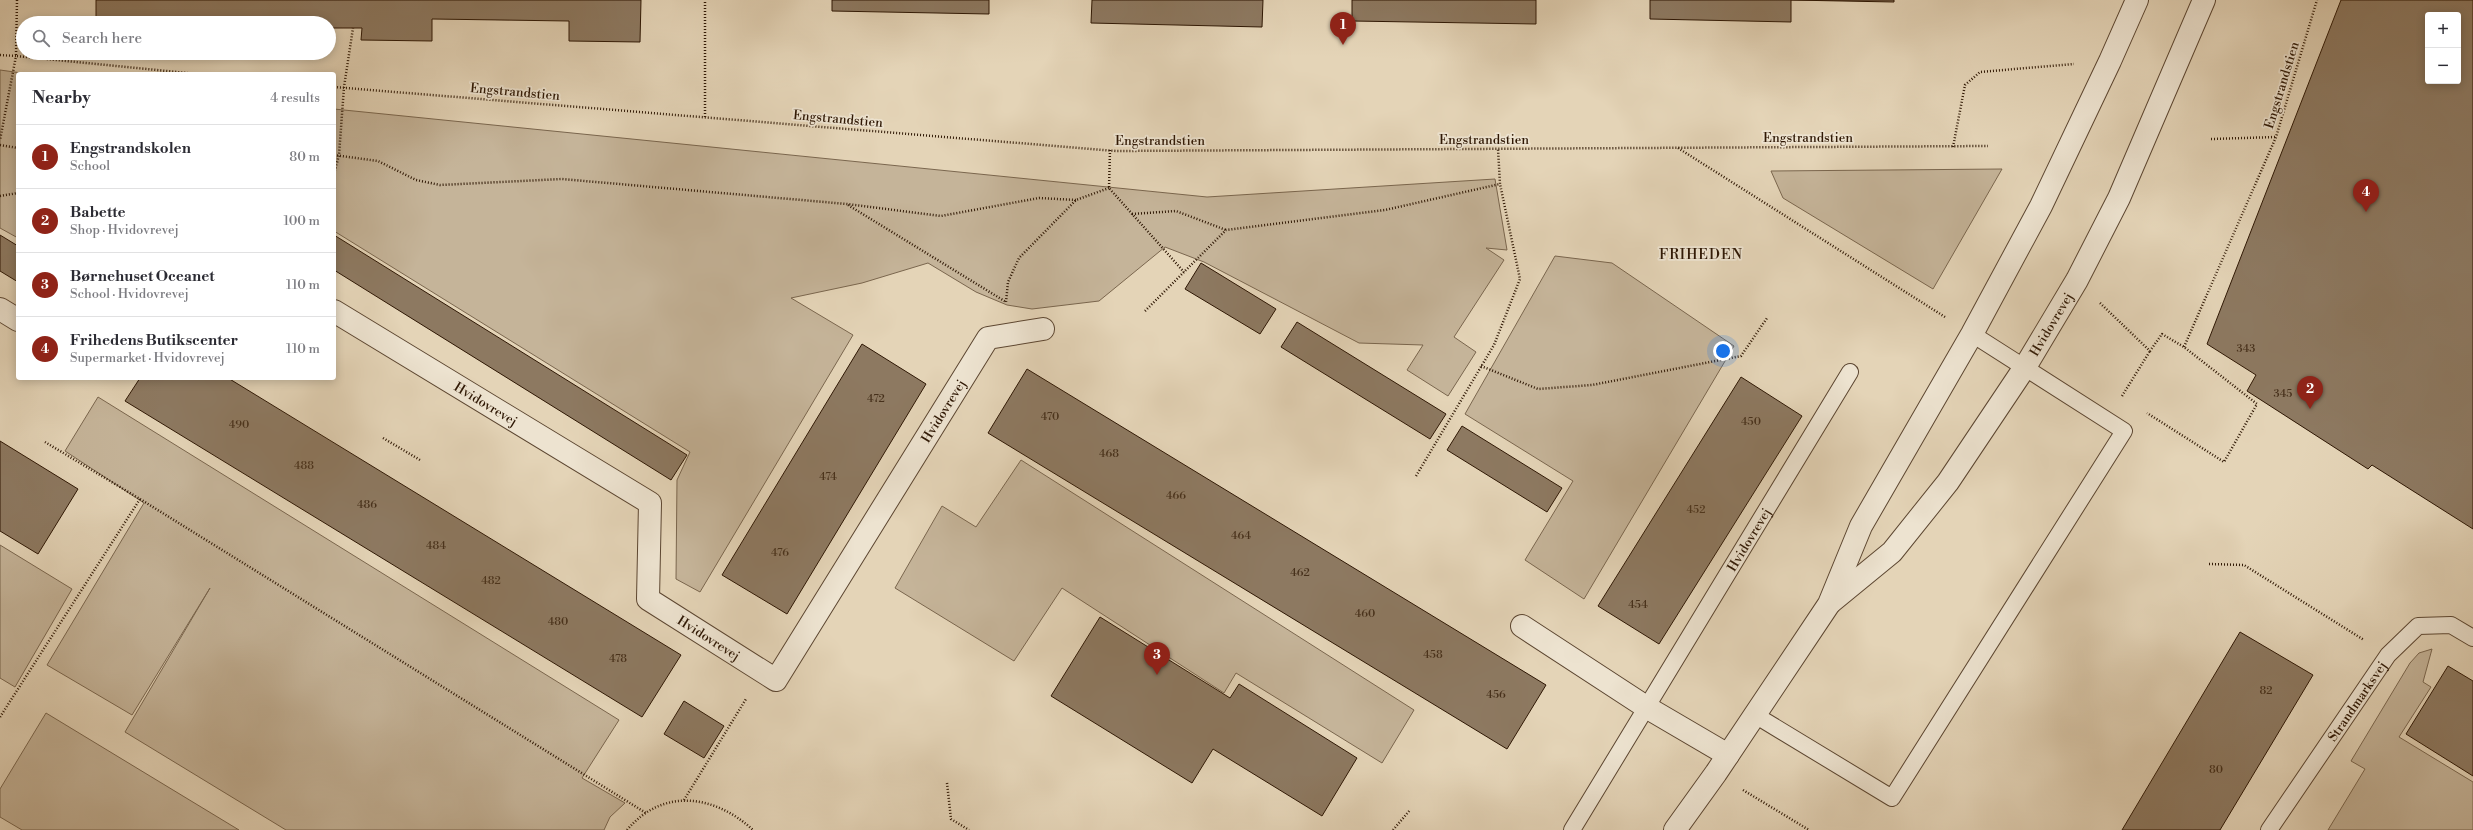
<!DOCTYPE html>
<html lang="en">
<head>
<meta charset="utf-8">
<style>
	body { margin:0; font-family:"Libre Bodoni",serif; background:#f2f2f3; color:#2b2b33 }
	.controls { position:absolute; right:12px; top:12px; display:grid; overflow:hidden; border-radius:4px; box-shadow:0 2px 10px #0003 }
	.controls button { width:36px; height:36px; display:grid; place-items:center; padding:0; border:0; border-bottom:1px solid #e1e1e2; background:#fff; color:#2b2b33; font:20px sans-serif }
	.you { position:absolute; left:1723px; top:351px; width:14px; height:14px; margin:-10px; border:3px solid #fff; border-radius:50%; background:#1a73e8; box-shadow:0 0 0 6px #1a73e833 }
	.badge { display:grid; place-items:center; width:26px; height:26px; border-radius:50%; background:#8f2418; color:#fff; font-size:13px; font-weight:700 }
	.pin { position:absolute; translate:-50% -33px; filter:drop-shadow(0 1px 2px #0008) }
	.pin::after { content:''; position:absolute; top:21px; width:14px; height:12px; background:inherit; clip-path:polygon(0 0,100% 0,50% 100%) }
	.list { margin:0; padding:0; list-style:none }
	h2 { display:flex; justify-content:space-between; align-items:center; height:52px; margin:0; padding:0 16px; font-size:17px }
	h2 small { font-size:13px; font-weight:400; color:#7c7c81 }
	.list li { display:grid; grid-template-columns:26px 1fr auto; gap:12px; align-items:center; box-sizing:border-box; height:64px; padding:0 16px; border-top:1px solid #e1e1e2 }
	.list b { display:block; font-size:15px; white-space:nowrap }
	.list p { margin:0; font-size:13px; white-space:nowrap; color:#7c7c81 }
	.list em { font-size:13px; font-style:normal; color:#7c7c81 }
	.icon { flex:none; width:22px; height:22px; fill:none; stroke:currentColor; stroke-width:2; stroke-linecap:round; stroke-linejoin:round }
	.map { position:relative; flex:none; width:2473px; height:830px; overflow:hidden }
	.search { position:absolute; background:#fff; box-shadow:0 2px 10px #0003; left:16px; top:16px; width:320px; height:44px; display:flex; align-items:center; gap:10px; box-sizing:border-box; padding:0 14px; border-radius:22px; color:#7c7c81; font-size:15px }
	.panel { position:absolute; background:#fff; box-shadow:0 2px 10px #0003; left:16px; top:72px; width:320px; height:308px; border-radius:4px }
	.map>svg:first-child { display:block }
	.green { fill:#c5b499; stroke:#7a664e }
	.building { fill:#8d7961; stroke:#2e1704; fill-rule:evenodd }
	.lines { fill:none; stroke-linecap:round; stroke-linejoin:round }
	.service-casing { stroke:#5c4631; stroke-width:18 }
	.minor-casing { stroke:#5c4631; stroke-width:24 }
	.tertiary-casing { stroke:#5c4631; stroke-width:24 }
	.path { stroke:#2e1704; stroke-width:2.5; stroke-dasharray:1 2; stroke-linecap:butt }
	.service { stroke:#ede3d0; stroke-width:16 }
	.minor { stroke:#ede3d0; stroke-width:22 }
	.tertiary { stroke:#ede3d0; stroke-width:22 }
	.labels { text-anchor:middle; stroke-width:3.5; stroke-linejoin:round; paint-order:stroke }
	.number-label { font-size:11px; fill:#46301b }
	.street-label { font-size:13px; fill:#2e1704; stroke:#ede3d0 }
	.neighbourhood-label { font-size:14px; letter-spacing:1px; fill:#2e1704; stroke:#ede3d0 }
</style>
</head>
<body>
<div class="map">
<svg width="2473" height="830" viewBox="0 0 2473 830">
	<rect width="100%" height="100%" fill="#e4d4b7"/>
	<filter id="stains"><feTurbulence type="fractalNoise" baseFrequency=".005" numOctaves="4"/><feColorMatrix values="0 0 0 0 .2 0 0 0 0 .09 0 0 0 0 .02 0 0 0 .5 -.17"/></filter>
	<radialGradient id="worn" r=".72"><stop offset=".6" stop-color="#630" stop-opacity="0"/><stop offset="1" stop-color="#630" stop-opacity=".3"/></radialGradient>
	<g class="green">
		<polygon points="0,70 29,74 18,74 18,238 0,228"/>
		<polygon points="334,109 1207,197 1495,179 1507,250 1486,248 1504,260 1454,337 1476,352 1448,396 1407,370 1423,345 1359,343 1204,262 1165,247 1099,301 1032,309 1007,305 976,292 928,263 862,283 791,298 853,335 700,592 676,579 677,480 690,452 334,231"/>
		<polygon points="2002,169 1933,289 1783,198 1771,171"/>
		<polygon points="1555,256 1612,263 1734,346 1584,599 1525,560 1573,481 1465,414"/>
		<polygon points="98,397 619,720 582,778 625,803 610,817 604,830 286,830 125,732 210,588 132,715 47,665 144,503 65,451"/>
		<polygon points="1021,460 1414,710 1382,763 1236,673 1224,693 1062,588 1014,661 895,588 942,506 976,527"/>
		<polygon points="0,545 72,589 15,687 0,678"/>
		<polygon points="2432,649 2423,682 2431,687 2399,737 2473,782 2473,830 2328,830 2365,769 2351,761 2410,663 2419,653"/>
		<polygon points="46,713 239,830 22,830 0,817 0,789"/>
	</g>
	<g class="building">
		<polygon points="96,0 641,0 640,42 569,41 569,21 432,19 432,41 361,40 362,28 329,28 329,23 96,23"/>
		<polygon points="832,0 989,0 989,14 832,11"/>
		<polygon points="1092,0 1263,0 1262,27 1091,23"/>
		<polygon points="1352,0 1536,0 1536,24 1352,21"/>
		<polygon points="1650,0 1894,0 1894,2 1791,0 1791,22 1650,19"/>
		<path d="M2341 0H2473V529L2372 465 2368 469 2247 391 2256 375 2207 344ZM2428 15H2458V81H2428Z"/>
		<polygon points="0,235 18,246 18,282 0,271"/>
		<polygon points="334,235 687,455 671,480 334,270"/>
		<polygon points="1201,263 1276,309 1260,334 1185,289"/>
		<polygon points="1297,322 1446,414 1430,439 1281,347"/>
		<polygon points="862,344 926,384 787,614 722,575"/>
		<polygon points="1027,369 1546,685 1507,749 988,433"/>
		<polygon points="1741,377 1802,416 1659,644 1598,606"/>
		<polygon points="140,378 228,378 681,655 642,717 125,401"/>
		<polygon points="1462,426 1562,488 1547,512 1447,450"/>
		<polygon points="0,441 78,489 38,554 0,531"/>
		<polygon points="1100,617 1230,698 1239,684 1357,758 1322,816 1213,749 1192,783 1051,696"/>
		<polygon points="2240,632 2313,675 2220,830 2122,830"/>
		<polygon points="2448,666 2473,681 2473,776 2406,734"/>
		<polygon points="684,701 724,726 704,758 664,734"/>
	</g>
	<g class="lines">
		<g class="service-casing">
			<g id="service">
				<polyline points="1755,715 1892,798 2124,431 1972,334"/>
				<path id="s1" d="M1572 830 1850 372"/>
				<path id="s2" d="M2269 830 2388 655 2418 626 2451 625 2473 638"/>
			</g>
		</g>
		<g class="minor-casing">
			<g id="minor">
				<polyline points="0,309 18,320"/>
				<path id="s3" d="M334 311 650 503 648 599 776 680 988 338 1043 329"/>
				<polyline points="1522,626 1646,707 1728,755"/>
			</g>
		</g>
		<g class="tertiary-casing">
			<g id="tertiary">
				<path id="s4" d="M1831 602 1892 552 1948 482 2025 367 2077 280 2119 198 2204 0"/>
				<polyline points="1675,830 1716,773 1829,604 1861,526 1972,334 2041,206 2110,61 2137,0"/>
			</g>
		</g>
		<g class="path">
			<polyline points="17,0 16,56 197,74"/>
			<polyline points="0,55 16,56 0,140"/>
			<polyline points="334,87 1116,151 1988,146"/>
			<polyline points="705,117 705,0"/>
			<polyline points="2211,139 2276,137"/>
			<polyline points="0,145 18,148"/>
			<polyline points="1953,147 1965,85 1980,72 2074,64"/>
			<polyline points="1678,148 1945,317"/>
			<polyline points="1110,150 1109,188 1184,272"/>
			<polyline points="334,155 378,161 416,180 440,185 562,179 847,204 941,216 1039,198 1076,200"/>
			<polyline points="334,174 339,155 344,87 353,28"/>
			<polyline points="0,196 18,193"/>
			<polyline points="848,205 1006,302"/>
			<polyline points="1132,214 1176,211 1226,230"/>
			<polyline points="1006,302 1008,282 1019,258 1076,200 1109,188"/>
			<polyline points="2100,303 2150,351 2162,334 2184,347 2257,404 2224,462 2147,413"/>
			<polyline points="1145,311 1226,230 1385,210 1500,184 1498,149"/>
			<polyline points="2184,347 2276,137 2317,0"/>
			<polyline points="1481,366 1538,389 1592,385 1741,356 1767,318"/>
			<polyline points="2122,396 2150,351"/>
			<polyline points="383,438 420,460"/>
			<polyline points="1416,476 1494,345 1520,279 1500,184"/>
			<polyline points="140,499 646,813"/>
			<polyline points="2209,564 2244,565 2364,640"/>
			<polyline points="0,717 140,499 45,442"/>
			<polyline points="947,783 951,819 969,830"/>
			<polyline points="1743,790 1809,830"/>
			<polyline points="684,800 746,699"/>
			<path d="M627 830C663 787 715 795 753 830"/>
			<polyline points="1393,830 1410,810"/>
		</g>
		<use href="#service" class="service"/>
		<use href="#minor" class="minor"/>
		<use href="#tertiary" class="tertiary"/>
	</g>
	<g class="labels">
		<g class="number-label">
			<text x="2246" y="352">343</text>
			<text x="2283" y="397">345</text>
			<text x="876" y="402">472</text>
			<text x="1050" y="420">470</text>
			<text x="1751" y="425">450</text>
			<text x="239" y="428">490</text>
			<text x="1109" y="457">468</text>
			<text x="304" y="469">488</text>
			<text x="828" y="480">474</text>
			<text x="1176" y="499">466</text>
			<text x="367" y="508">486</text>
			<text x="1696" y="513">452</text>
			<text x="1241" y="539">464</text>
			<text x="436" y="549">484</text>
			<text x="780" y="556">476</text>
			<text x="1300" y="576">462</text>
			<text x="491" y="584">482</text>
			<text x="1638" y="608">454</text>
			<text x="1365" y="617">460</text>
			<text x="558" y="625">480</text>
			<text x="1433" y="658">458</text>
			<text x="618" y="662">478</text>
			<text x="2266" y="694">82</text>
			<text x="1496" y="698">456</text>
			<text x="2216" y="773">80</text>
		</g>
		<g class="street-label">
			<text transform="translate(2281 85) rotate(-73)" y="5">Engstrandstien</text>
			<text transform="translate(515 91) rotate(5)" y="5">Engstrandstien</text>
			<text transform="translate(838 118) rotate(5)" y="5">Engstrandstien</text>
			<text x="1808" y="142">Engstrandstien</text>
			<text x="1484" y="144">Engstrandstien</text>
			<text x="1160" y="145">Engstrandstien</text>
			<text dy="5" stroke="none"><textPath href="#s4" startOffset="357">Hvidovrevej</textPath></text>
			<text dy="5" stroke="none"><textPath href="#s3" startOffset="178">Hvidovrevej</textPath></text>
			<text dy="5" stroke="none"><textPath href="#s3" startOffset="934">Hvidovrevej</textPath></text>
			<text dy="5" stroke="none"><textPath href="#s1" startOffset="340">Hvidovrevej</textPath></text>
			<text dy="5" stroke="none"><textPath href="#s3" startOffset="538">Hvidovrevej</textPath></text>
			<text dy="5" stroke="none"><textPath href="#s2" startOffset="156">Strandmarksvej</textPath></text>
		</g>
		<g class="neighbourhood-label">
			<text x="1701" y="259">FRIHEDEN</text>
		</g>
	</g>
	<rect width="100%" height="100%" filter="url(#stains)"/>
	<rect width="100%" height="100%" fill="url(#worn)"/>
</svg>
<div class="controls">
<button>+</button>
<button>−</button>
</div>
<div class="you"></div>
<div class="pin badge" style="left:1343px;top:45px">1</div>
<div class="pin badge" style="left:2310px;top:409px">2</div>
<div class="pin badge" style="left:1157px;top:675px">3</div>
<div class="pin badge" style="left:2366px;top:212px">4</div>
<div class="search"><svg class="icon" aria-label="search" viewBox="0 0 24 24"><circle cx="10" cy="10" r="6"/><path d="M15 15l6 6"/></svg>Search here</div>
<section class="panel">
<h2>Nearby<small>4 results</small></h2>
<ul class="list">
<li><span class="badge">1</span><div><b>Engstrandskolen</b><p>School</p></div><em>80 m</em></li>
<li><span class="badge">2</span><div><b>Babette</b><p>Shop · Hvidovrevej</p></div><em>100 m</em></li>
<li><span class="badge">3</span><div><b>Børnehuset Oceanet</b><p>School · Hvidovrevej</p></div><em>110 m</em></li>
<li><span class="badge">4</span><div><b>Frihedens Butikscenter</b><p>Supermarket · Hvidovrevej</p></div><em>110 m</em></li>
</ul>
</section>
</div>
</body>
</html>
